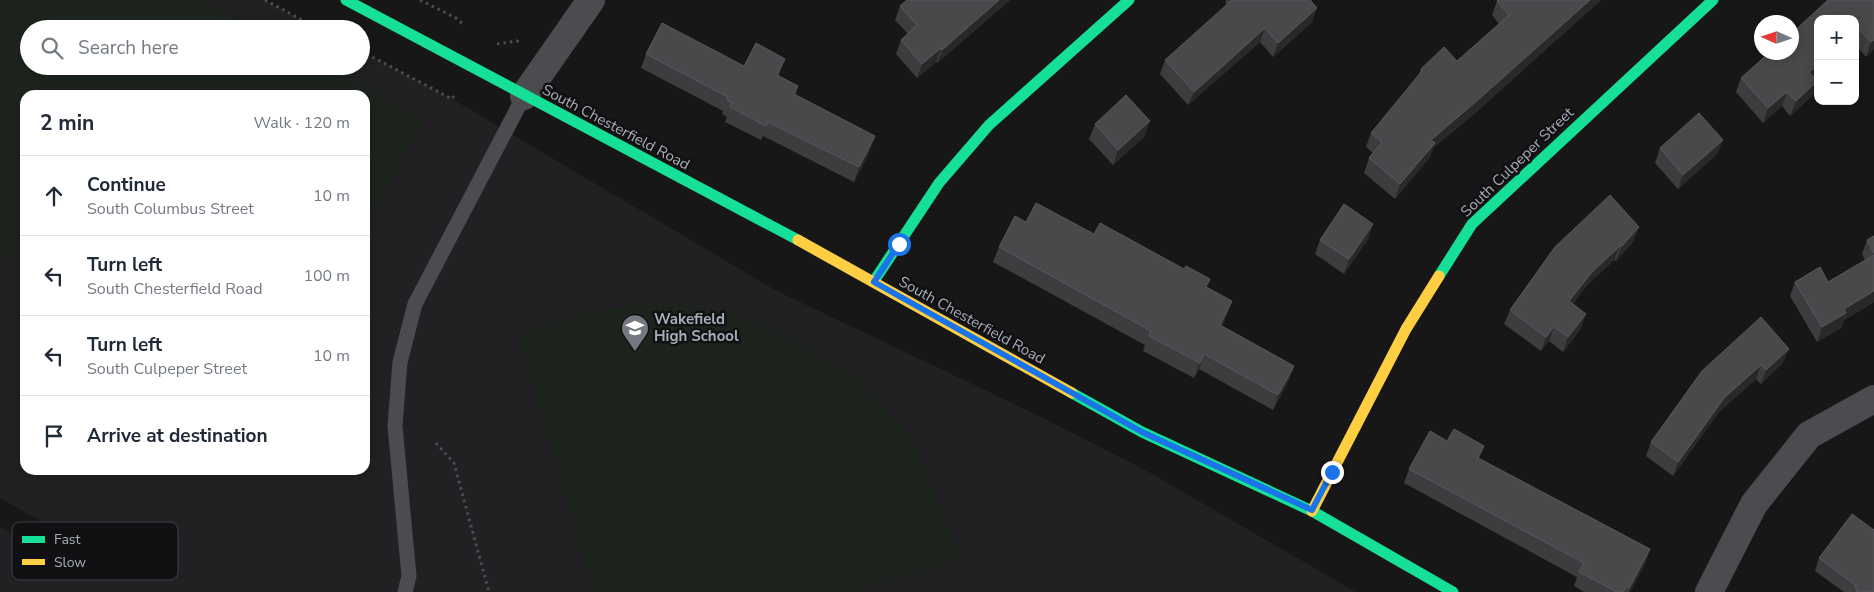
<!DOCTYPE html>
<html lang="en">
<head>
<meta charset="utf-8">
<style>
	body { margin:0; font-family:"Nunito Sans",sans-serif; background:#f6f6f7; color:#1f2937 }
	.controls { position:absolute; right:15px; top:15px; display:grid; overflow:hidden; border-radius:10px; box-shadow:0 2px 12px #0003 }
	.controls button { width:45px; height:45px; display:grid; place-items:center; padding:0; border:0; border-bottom:1px solid #e0e1e3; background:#fff; color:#1f2937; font:25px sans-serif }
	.compass { position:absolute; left:1754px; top:15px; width:45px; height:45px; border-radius:50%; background:#fff; box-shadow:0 2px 12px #0003; rotate:273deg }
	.stop { position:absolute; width:15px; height:15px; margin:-11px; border:4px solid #1a73e8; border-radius:50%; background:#fff }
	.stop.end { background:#1a73e8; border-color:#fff; box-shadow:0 1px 5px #0008 }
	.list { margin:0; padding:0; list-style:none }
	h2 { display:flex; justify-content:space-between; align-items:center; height:65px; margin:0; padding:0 20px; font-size:21px }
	h2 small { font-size:16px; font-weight:400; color:#747a83 }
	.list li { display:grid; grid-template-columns:32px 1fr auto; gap:15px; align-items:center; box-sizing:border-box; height:80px; padding:0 20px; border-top:1px solid #e0e1e3 }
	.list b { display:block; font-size:19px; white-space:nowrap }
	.list p { margin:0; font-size:16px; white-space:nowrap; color:#747a83 }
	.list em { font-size:16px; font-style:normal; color:#747a83 }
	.icon { flex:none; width:28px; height:28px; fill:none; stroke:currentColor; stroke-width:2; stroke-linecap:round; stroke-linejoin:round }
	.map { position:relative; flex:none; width:1874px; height:592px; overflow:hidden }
	.search { position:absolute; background:#fff; box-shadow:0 2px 12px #0003; left:20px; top:20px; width:350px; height:55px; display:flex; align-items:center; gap:12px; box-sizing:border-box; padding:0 18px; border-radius:28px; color:#747a83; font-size:19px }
	.panel { position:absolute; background:#fff; box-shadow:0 2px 12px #0003; left:20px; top:90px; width:350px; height:385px; border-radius:15px }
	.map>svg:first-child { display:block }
	.built { fill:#212123; fill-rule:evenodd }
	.green { fill:#1d241e }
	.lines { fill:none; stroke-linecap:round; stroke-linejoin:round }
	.path { stroke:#4d4e52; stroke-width:3; stroke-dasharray:2.5 4; stroke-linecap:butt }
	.lane { stroke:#4b4c50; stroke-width:15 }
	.street { stroke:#4b4c50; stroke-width:28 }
	.fast { stroke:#16e098; stroke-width:11 }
	.slow { stroke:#ffcf43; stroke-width:11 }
	.wall { fill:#3d3d3f }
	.shaded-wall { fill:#29292a }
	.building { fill:#49494c; stroke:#58595d }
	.route { stroke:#1a73e8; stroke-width:6 }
	.labels { text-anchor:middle; stroke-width:5; stroke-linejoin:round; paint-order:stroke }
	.street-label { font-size:15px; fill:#a8adb8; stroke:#111113 }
	.poi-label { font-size:15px; font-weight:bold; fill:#a8adb8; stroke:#111113; text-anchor:start }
	.key { fill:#111113; stroke:#3e4045; stroke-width:1 }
	.key-label { font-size:14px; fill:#a8adb8 }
</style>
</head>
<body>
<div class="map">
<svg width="1874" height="592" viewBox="0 0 1874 592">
	<rect width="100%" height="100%" fill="#171717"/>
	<path class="built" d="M0 0H265L319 29H29V66H361V51L452 99 777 291 1033 413 1140 467 1356 592H0V527L27 542 39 520 0 498ZM25 95H365V470H25Z"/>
	<g class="green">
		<polygon points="0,0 203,0 256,29 29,29 29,66 326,66 424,119 365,229 365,95 25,95 25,266 0,252"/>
		<polygon points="660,303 719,311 766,326 858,377 915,441 962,558 853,592 594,592 518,335 559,320 615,307"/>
	</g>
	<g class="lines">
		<g class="path">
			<polyline points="265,0 319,29"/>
			<polyline points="420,0 456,18 464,25"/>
			<polyline points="497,44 517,41 522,43"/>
			<polyline points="361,51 452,99 455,94"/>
			<polyline points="436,443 454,463 489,592"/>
		</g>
		<polyline class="lane" points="405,592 409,576 395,426 400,362 415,304 524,96"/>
		<g class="street">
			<polyline points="524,96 591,0"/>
			<polyline points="1709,592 1754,504 1809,435 1874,399"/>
		</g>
		<g class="fast">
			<polyline points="346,0 798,240"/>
			<polyline points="1439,276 1472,224 1713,0"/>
			<polyline points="874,281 939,183 989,125 1129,0"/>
			<polyline points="1072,393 1142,432 1312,511 1453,592"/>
		</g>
		<g class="slow">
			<polyline points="798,240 1072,393"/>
			<polyline points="1312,511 1406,329 1439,276"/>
		</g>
	</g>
	<g class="wall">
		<polygon points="907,0 1010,0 937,63 936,62 917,78 896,54 901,40 908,34 895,20 900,6"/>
		<polygon points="1226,0 1312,0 1311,1 1312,22 1273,57 1260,42 1188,105 1160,74 1165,60 1227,5 1225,3"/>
		<polygon points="1498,0 1601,0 1474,114 1433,148 1430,157 1395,199 1364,173 1369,158 1373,153 1366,147 1371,133 1418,76 1421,69 1457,61 1499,24 1492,15 1497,1"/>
		<polygon points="1828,0 1874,0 1874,49 1866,57 1855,45 1855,19 1818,19 1818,75 1814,78 1817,81 1812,96 1790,116 1782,106 1763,123 1736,92 1741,78 1770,52 1792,52 1792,33"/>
		<polygon points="646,54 780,73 779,76 798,86 795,95 870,151 854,182 763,136 761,140 725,122 727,117 722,114 723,111 641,68"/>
		<polygon points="1095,124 1145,136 1113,165 1089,139"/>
		<polygon points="1723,140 1717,154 1678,189 1655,163 1660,148"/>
		<polygon points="1026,222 1094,234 1207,287 1232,301 1227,315 1222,326 1294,366 1289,380 1273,410 1199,369 1194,378 1143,351 1145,345 993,262 999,247"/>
		<polygon points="1373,224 1368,239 1344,274 1315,254 1320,240"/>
		<polygon points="1874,236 1874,302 1844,320 1841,328 1817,342 1790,296 1795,282 1828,282 1865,260 1862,254 1867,240"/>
		<polygon points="1634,241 1616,261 1614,260 1586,286 1573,304 1581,328 1563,352 1549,341 1541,351 1504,324 1510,310 1555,247"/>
		<polygon points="1761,317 1783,363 1761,384 1756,379 1718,413 1673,476 1646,456 1651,442"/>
		<polygon points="1484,446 1479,458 1650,549 1645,564 1630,592 1584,592 1574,586 1577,577 1404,483 1409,469"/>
		<polygon points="1819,558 1874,592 1844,592 1815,571"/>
	</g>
	<g class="shaded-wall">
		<polygon points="999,0 1010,0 937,63 942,50"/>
		<polygon points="1590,0 1601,0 1474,114 1433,148 1430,157 1395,199 1400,184 1431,140"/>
		<polygon points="1317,8 1312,22 1273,57 1278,43"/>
		<polygon points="1265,28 1260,42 1188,105 1194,92"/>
		<polygon points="1859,29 1855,38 1855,32"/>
		<polygon points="1874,40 1874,49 1866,57 1871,42"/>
		<polygon points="941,48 936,62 917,78 922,64"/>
		<polygon points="785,59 780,73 772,89 777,75"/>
		<polygon points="1818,65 1818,75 1804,87 1809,72"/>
		<polygon points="1817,81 1812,96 1790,116 1796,101"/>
		<polygon points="1787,92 1782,106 1763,123 1768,108"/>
		<polygon points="1150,121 1145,136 1113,165 1118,150"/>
		<polygon points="875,136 870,151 854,182 859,167"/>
		<polygon points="1723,140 1717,154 1678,189 1683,175"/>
		<polygon points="1373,224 1368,239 1344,274 1349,259"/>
		<polygon points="1639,227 1634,241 1616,261 1621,247"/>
		<polygon points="1620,246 1614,260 1586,286 1564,316 1569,301 1592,272"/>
		<polygon points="1874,291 1874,302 1844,320 1841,328 1817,342 1822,327 1844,309"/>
		<polygon points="1232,301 1227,315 1215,339 1220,325"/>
		<polygon points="1586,314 1581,328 1563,352 1568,337"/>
		<polygon points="1554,327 1549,341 1541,351 1546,337"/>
		<polygon points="1789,349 1783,363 1761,384 1766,370"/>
		<polygon points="1204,354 1199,369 1194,378 1200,363"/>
		<polygon points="1761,365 1756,379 1718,413 1673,476 1678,462 1724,398"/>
		<polygon points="1294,366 1289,380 1273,410 1278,395"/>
		<polygon points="1484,446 1479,460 1478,458"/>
		<polygon points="1650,549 1645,564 1630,592 1628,592"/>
	</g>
	<g class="building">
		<polygon points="907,0 999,0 942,50 941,48 922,64 901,40 917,25 900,6"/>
		<polygon points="1232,0 1310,0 1317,8 1278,43 1265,28 1194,92 1165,60"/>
		<polygon points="1498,0 1590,0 1479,99 1431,140 1435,143 1400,184 1369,158 1382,142 1371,133 1422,71 1421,69 1444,47 1457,61 1509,15 1497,1"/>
		<polygon points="1828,0 1874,0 1874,40 1871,42 1859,29 1855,32 1855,19 1818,19 1818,65 1809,72 1817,81 1796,101 1787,92 1768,108 1741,78 1770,52 1792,52 1792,33"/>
		<polygon points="662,23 744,66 756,43 785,59 777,75 798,86 794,94 875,136 859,167 768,122 766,126 730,107 732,103 727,100 728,97 646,54"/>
		<polygon points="1126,95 1150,121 1118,150 1095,124"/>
		<polygon points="1699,113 1723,140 1683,175 1660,148"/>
		<polygon points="1610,195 1639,227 1621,247 1620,246 1592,272 1569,301 1586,314 1568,337 1554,327 1546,337 1510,310 1555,247"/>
		<polygon points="1036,203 1094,234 1100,223 1184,269 1186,266 1210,279 1206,287 1232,301 1220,325 1294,366 1278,395 1204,354 1200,363 1149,336 1151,331 999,247 1015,216 1026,222"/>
		<polygon points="1344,204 1373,224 1349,259 1320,240"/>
		<polygon points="1874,236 1874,253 1867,240"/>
		<polygon points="1874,255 1874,291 1844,309 1846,313 1822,327 1795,282 1820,267 1828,282"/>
		<polygon points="1761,317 1789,349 1766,370 1761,365 1724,398 1678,462 1651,442 1702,371"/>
		<polygon points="1454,429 1484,446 1478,458 1650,549 1629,588 1626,586 1623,592 1617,592 1579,572 1584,563 1409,469 1430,431 1447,441"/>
		<polygon points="1852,514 1874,530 1874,592 1857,592 1855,585 1819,558"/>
	</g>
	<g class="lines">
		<polyline class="route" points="899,244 874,282 1142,432 1312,510 1332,472"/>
	</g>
	<defs>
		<g id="school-pin" transform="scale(1.4375)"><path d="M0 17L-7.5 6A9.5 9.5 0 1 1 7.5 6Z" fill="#757880" stroke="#111113"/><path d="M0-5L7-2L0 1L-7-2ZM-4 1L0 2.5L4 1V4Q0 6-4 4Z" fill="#fff"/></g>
	</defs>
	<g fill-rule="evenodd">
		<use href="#school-pin" x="635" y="328"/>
	</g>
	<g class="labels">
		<g class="street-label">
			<text transform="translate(616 127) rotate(28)" y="5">South Chesterfield Road</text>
			<text transform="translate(1517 162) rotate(-44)" y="5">South Culpeper Street</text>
			<text transform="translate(972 320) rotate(29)" y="5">South Chesterfield Road</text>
		</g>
		<g class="poi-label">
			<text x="654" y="324">Wakefield<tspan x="654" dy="17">High School</tspan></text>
		</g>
	</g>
	<rect x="12" y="522" width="166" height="58" rx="8" class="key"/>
	<rect x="22" y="536" width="23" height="7" fill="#16e098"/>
	<rect x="22" y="559" width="23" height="6" fill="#ffcf43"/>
	<g class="key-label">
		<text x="54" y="544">Fast</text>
		<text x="54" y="567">Slow</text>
	</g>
</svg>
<div class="controls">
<button>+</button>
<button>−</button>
</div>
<svg class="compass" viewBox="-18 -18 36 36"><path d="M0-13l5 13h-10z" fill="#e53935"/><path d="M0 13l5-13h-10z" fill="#747a83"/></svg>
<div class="stop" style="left:899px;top:244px"></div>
<div class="stop end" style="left:1332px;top:472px"></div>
<div class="search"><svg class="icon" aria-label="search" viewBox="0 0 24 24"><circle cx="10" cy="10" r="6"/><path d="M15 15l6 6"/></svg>Search here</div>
<section class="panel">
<h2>2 min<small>Walk · 120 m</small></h2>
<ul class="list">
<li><svg class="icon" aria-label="ahead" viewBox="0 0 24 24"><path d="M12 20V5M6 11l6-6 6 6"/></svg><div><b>Continue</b><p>South Columbus Street</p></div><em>10 m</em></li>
<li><svg class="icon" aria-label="left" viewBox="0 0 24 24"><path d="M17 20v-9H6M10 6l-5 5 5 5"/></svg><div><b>Turn left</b><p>South Chesterfield Road</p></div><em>100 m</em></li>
<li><svg class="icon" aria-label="left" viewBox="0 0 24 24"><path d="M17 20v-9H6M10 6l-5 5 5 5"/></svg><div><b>Turn left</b><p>South Culpeper Street</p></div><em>10 m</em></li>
<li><svg class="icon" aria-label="arrive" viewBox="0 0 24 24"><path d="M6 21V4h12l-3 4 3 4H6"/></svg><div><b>Arrive at destination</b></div></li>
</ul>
</section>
</div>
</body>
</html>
